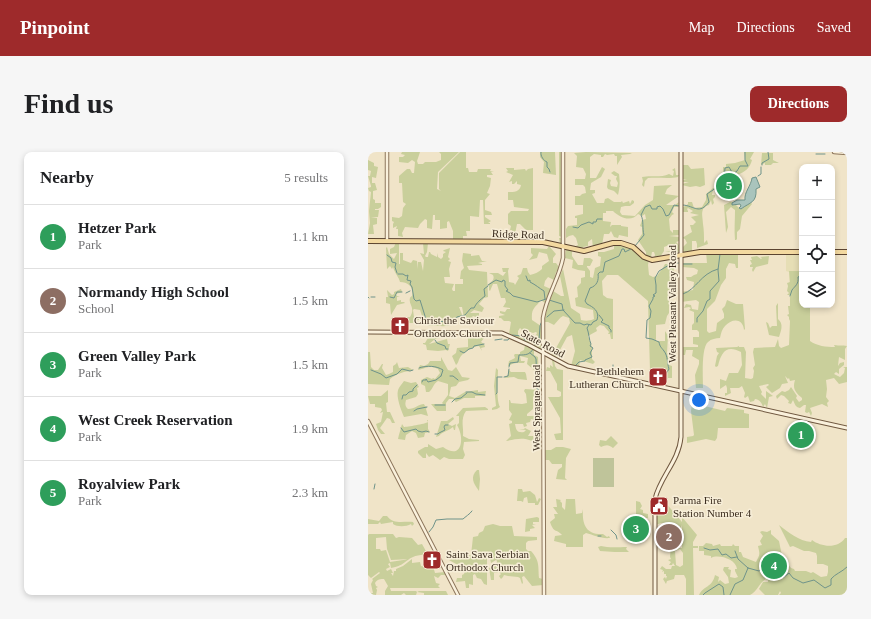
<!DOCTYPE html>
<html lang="en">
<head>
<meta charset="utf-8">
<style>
	body { margin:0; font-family:Georgia,serif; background:#f6f6f6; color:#202124 }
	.controls { position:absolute; right:12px; top:12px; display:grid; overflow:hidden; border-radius:8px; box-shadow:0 2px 6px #0003 }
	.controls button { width:36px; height:36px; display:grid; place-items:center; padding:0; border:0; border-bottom:1px solid #e0e0e0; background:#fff; color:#202124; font:20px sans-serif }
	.you { position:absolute; left:331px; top:248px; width:14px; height:14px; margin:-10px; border:3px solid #fff; border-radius:50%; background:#1a73e8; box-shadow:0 0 0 6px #1a73e833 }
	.badge { display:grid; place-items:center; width:26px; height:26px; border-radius:50%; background:#9e2a2b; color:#fff; font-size:13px; font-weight:700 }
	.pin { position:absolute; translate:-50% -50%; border:2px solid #fff; box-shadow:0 1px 4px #0006 }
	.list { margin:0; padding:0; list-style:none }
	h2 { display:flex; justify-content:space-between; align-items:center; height:52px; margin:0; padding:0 16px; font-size:17px }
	h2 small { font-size:13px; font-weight:400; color:#757577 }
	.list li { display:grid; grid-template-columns:26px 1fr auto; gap:12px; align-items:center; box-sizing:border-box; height:64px; padding:0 16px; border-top:1px solid #e0e0e0 }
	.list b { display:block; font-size:15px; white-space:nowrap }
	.list p { margin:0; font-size:13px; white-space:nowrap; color:#757577 }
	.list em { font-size:13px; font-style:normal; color:#757577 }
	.icon { flex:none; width:22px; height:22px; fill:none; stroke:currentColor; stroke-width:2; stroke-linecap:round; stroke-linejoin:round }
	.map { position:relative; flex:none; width:479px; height:443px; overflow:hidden; border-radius:8px }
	header { display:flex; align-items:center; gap:24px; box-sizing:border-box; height:56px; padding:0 20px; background:#9e2a2b; color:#fff }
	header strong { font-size:19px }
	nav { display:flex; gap:22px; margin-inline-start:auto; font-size:14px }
	.intro { display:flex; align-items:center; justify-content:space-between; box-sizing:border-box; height:96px; padding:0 24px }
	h1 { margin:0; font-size:28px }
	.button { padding:10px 18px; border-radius:8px; background:#9e2a2b; color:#fff; font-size:14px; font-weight:700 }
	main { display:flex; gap:24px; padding:0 24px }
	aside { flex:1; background:#fff; border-radius:8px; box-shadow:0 2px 6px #0003 }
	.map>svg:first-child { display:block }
	.farmland { fill:#e6deb5 }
	.green { fill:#c9cf9b; fill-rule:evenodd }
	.cemetery { fill:#bfc49a }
	.water { fill:#a9c4bc; stroke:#6f938a }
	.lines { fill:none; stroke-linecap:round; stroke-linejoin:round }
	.stream { stroke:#6f938a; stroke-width:1 }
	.tertiary-casing { stroke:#8d765c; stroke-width:4.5 }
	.secondary-casing { stroke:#6f573f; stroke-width:5 }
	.primary-casing { stroke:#5b4430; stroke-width:6 }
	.tertiary { stroke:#faf1dc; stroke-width:2.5 }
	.secondary { stroke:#faf1dc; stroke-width:3 }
	.primary { stroke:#f3d9a0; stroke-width:4 }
	.labels { text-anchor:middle; stroke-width:3; stroke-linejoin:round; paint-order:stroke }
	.street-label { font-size:11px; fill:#3d2e20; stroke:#f7eed8 }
	.poi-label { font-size:11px; fill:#3d2e20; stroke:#f7eed8; text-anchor:start }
</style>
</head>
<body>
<header>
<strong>Pinpoint</strong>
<nav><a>Map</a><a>Directions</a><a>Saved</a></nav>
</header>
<div class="intro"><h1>Find us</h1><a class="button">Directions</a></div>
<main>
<aside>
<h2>Nearby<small>5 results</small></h2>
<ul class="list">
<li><span class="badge" style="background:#2e9e5b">1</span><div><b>Hetzer Park</b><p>Park</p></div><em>1.1 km</em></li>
<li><span class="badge" style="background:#8d6e63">2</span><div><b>Normandy High School</b><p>School</p></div><em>1.5 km</em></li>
<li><span class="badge" style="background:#2e9e5b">3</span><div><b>Green Valley Park</b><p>Park</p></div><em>1.5 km</em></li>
<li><span class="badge" style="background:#2e9e5b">4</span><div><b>West Creek Reservation</b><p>Park</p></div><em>1.9 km</em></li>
<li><span class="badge" style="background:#2e9e5b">5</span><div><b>Royalview Park</b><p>Park</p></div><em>2.3 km</em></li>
</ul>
</aside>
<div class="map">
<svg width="479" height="443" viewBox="0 0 479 443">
	<rect width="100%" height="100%" fill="#f0e4c8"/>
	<polygon class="farmland" points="418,101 434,101 434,153 422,154 421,120 418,119"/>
	<g class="green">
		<polygon points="34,0 52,0 49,9 50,12 55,12 57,10 68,10 73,8 73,2 71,0 91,0 70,20 69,37 73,39 71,37 71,21 92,0 98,0 98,16 100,16 101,20 109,20 110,17 123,17 122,19 126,20 123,20 125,23 119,23 119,25 123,26 122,34 119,41 122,42 117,48 117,58 123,60 124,63 117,63 117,65 123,69 120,71 122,71 122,72 116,72 115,48 112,48 111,65 102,64 102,79 98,79 99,84 95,84 95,88 85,88 85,79 81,69 79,70 79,76 72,77 72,68 67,68 67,63 65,63 64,77 59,76 59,68 57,67 52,72 50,76 37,75 34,81 35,85 30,84 30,77 28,77 29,74 25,76 25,72 26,70 24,69 24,65 31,66 34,64 35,56 38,52 35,50 34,31 31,31 31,24 39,17 42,17 44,21 46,21 47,10 44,8 40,11 31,10 31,5 35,5 37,3 33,2"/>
		<polygon points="172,0 187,0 188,23 175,21 176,10 172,5"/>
		<polygon points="191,0 194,0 194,91 193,92 192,91 191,86 194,86 194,85 191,84"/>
		<path d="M218 0 264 1 262 2 253 3 254 5 249 13V4H247L246 2 239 3 237 2 235 5H233V3L226 2 222 5V26H228L234 15 237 17 233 25 223 31 222 38H227V41L224 42 229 51H236L237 47 240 46 246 50H253L254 49 255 51 261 49 262 52 264 48 266 49V51L262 54H257L253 55 252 60 254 63 267 64 277 53 285 48 286 34 304 33 299 37 297 42 311 44 298 53H307L311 50 310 55H306L304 60 306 62 304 63 301 67 302 78 305 81V78H311V83L301 84 311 85V89L308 90 311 93V100H297L308 98V94L304 92 296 95V99L292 105 286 106 287 103 286 100H284L283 105 278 104V100L270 88 274 82V75L272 74 274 68 278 67 277 62 274 64 270 62C263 71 251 65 245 59H238V61H235V69L243 70 242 75 244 73H253V74L260 75V85L251 83 250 86 246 85 243 79 241 82H236L234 93 225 96 224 87 220 90V94L215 95 213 98 204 96 210 93 208 86 205 83 201 84 198 86V77L200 74 209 73V66H207V64L215 62V53H207V44H212L214 42 218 41 217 35 215 33H207V27H217L218 22 215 16 208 15 209 4 206 1Z"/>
		<path d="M376 0H386L382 7 384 8C382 16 377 20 369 23L367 36 356 45 358 36 351 37V36L355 35V15H358V12L367 11 377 8Z"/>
		<polygon points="394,1 405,1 405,8 411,11 405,11 403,13 397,13 397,11 393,13"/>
		<polygon points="0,8 6,11 6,14 10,15 8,26 4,25 4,31 7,31 9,38 5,39 5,47 7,48 7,51 13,51 13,55 10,57 7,57 7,58 11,58 10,65 3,65 9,66 9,72 5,73 6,82 0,82 2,71 1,59 3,40 1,39 0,36 3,35 3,34 0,24 2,24 3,19 0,18"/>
		<polygon points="315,13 320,13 323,17 336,16 337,33 332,35 328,34 322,35 314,33 314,32 321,30 315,30 315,28 319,28 314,27"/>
		<path d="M138 16H146V18L157 17 158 19 160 17 165 16V78H158L152 72H149L147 82 145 79V83L144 78H142L143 74 140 72V62L143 59H160L161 57 146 55 145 48H140V40C146 40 152 40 153 33L149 32V29L146 32H144V29L141 30 145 23 138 20 140 19Z"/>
		<path d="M307 16 308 23H311L310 25C301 27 290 25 280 26L277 29 276 35 274 33 275 29 274 25C282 23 293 26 301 22L305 24 306 19 304 18Z"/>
		<path d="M246 19 251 22C252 30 252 35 250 43L246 39 240 37 239 35 240 27 243 28 242 31 243 34 249 35 250 31 248 27 249 24H247L243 21Z"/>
		<path d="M345 36H349V38H345L344 43H347V45L345 47 346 51 344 53 343 48 341 53C331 56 335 64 335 72 336 78 336 84 336 89V91L339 88 340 92 329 96V92L328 89H324V99L315 100V95L319 91 317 87 314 86 324 80 322 73H325L328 70 323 65 331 63 322 61 325 59 320 56 319 57 320 59V60H314V56L320 52V50H324L326 56 334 55 338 48V42Z"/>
		<path d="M362 50H365L364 53H368L372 57 375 56 376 54 383 51 384 52 374 64 372 77 369 80V87L368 88H367C366 78 367 69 367 58L363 55 358 60 360 75 358 81 356 53Z"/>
		<path d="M28 90H31V112H32V101H35V108L43 111 45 108 49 109 50 117V110H53L55 119 56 108 52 101 56 102 55 91H60L59 100 57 104 58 105H60L61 100H62L63 102 69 105 70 101V105L73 107 75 105V102L78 100 75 99 76 98 82 96 80 105 82 107 80 109 83 110 81 117 82 125H76L77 131 86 132 84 137 85 139H87V132H95V127H92L93 119 96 116 94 109 95 101 103 102V104L111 103 114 109H119L110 111 114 112V113L99 114 101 118 119 120 120 145 116 146 111 152 116 156 114 160 106 158 102 161H111V166L105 164 104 165 109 169 112 168 111 171C107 171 106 170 102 168 94 164 96 164 94 155H91L95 165H90C88 167 85 172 84 172 80 176 67 173 61 174L54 164 52 158 46 157 45 158 46 165H52L53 166 51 168H47L45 171H39V165H42C48 155 40 153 42 146 42 145 43 145 44 144 46 136 41 130 32 130 31 125 27 122 25 115L24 117 22 114 19 117 18 96 19 95 21 102 26 107 29 101 22 102V97L26 95Z"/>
		<path d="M246 92 261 93 281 108 280 113 281 123 285 125 289 124C291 120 295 117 297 112H307L304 125V143L301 147V161L299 164 297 172 288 173V189H297V179L300 184 299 201 302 202 303 207 301 208V213L304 214V226H300L297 233H294L295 223 292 216 282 219 280 149 250 123H239L234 129 235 143 239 146 245 147V187H243L242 182H240L241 180 236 174 232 173 228 176 229 179 220 184 224 195V207L227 210 225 212 212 208 211 216 203 214 207 199 204 183 199 185 187 207 183 205 202 171 201 166 195 164C191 166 189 170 186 173L180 170H176L181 149 185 139 193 144H196L192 124 195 117 203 156 212 162 213 168C217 169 222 169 226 167L225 158 208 154 207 146 210 145 209 135 213 131V126L217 125V119L210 118 204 116 205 108 197 106 198 97 204 98V104L210 113H215L216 106H222L225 108 222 114H219V115L222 119V125L225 126 227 116 232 114 233 105 230 104V100H236L246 97Z"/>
		<path d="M181 94 188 102 185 106V111H188L191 115 190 118 188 120 186 128 180 125 177 129 176 134 183 137 177 151 173 148C167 156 163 156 164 168L173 174V198L166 193 169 189 167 185 169 181 168 180 165 181 159 179 160 185 166 182 161 191 152 187 155 179 152 176 150 179V184H152L151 187 141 182 143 170 141 169H136L133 166H131V164L137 163 132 161V159L137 160 139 157H142V156L135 155 138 150 137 146H133L129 132H125L122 139 121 138V132C124 129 127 128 125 123L121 121H130L135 124 138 120H135L134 116H141L140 119 141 130 146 131 147 133 151 126 149 124 153 122 155 116H159L160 120 162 123C167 122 171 120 174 117V114L181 109 179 102 171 100 169 106 161 108 165 103 163 101V96L179 97Z"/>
		<path d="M338 100H370V116H368L367 112 361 111 358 117V126L353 133 347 149 339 157V179L341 181 348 179 349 171 356 166V162L354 157 357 154 359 148 368 152H375L377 177 376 178C375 166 364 166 357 174 354 177 353 181 352 186 348 186 343 187 340 190 333 196 335 226 335 236H328L327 223 331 212V208L324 204 325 198H318L317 203H314V195H330V193L325 192V185H331V180L329 178H324V173L326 171V160L321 158 323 156 321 155 316 156 318 152 323 153 324 157 330 158 331 150 328 148 313 150V140L325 138 326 130 319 128 318 125H323L326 123 329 122 330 118 326 116 314 115V111H339Z"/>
		<polygon points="389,104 393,107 394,106 392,105 401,104 400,112 388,115 385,120 384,118 385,115 382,115 382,113 384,112 382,108 384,108 383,105"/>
		<path d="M432 109H434V153H442V189C449 194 458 195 467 195L466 193C472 194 474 193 479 194L477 197V208L471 205 470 214 472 211 476 210V213L471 217V222L468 220 466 222 472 225 476 221 477 216 475 215H479V230L471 232 466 226 458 228 459 237 458 245 461 249 459 251 460 255 454 252 442 256 444 261 443 264 441 260 439 261 437 260 438 253H436L432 256C427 255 427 252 425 248L423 252 420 251 421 249 416 244 413 243 409 247 408 244 414 239 417 240 421 238 423 235 429 244 428 246 431 250 434 248V246C428 241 424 237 427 228L422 229 421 226 420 227 417 224 420 231 414 232 412 236 404 241 398 235 401 233 400 232 391 234 394 240 393 242 398 247V239L405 244 401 245 399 256 397 252 395 255C394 251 391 247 387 247L386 249 382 250 380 244 377 246 376 245 377 241 374 234 371 236H362L363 241 357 244V241H359V236L358 233 352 237V227L358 229 361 221H370L374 213 373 200C358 192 353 201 350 214L348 215 347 214 349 204 351 201 349 200 348 196 369 195 371 194V195H376L378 200 377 226 383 227 385 226 386 219 385 216 387 213 385 200 386 196 407 195 410 187 411 194 413 196 421 193 422 169 421 167V165L419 163 421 162 420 154H422V143H419L421 141 419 139 420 134 419 131 422 130 421 119H432Z"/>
		<polygon points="33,137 34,140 28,142 29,144 32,145 29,145 29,149 33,148 33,150 36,150 37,151 29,153 23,163 22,152 18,151 18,145 20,145 19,138 24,143 26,142 26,140"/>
		<path d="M410 151V167C416 172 413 179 411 185L401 183 398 170 400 171 402 176 404 174H409L408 154Z"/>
		<polygon points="70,181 71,186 67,187 61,192 79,187 80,192 82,192 80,199 78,198 70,199 59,198 58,193 55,192 55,191 57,191 60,186 69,185"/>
		<path d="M109 183 116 186 113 190 116 192 117 195 113 196 114 199 111 194C106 194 96 200 93 204 90 208 91 210 88 213L84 204 88 201 89 196 100 195V186H108Z"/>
		<path d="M155 191 166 197V203L170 205 171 227 169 230V228L166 227V218L159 212 160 206 152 204 153 209H157L156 211C151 211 145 210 141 214H140L141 209 147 206 146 203 147 202H152V200L156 198 157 193H154Z"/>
		<path d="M0 200H2L3 215 6 218H10L14 212H15L14 216 18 223 21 222 25 220V214L28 212 29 210 31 216 40 215 45 218 44 219C36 219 28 222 22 227L21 233H20L0 232Z"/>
		<path d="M73 205 80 218 84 219 88 215 94 225 102 226 100 228 91 230 88 234 83 235 81 244 87 246 97 240 110 238V240L118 239 117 244H107V246H96L88 250 85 247H81L78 251V259H69L63 252H75L74 251 80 243V232L70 229C65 232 65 237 61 240H58L57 234 53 232V228L59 225 64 227 65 226 67 227 72 221 70 217C61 213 59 216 50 218L52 213 56 214 60 212 62 209H73Z"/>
		<polygon points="184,208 186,208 187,214 189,217 195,218 195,288 188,288 186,282 193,281 192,266 180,245 191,245 193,244 193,240 189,238 189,232 182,219 178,219 179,215 182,216 182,213 185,215"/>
		<path d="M128 216 130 218C130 227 128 248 132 255L129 257 124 258V256L128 254 126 234Z"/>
		<polygon points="140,217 143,220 157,220 158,222 159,228 150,227 146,225 136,226 140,223"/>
		<path d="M36 229 43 231 48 230 51 235 49 236 50 242 48 245 38 248C37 252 37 254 40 257 47 257 51 252 56 252L57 254 59 255 58 257 60 264 53 262 36 265C33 258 28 245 30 238 31 235 34 232 36 229Z"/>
		<path d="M157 237 172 238 169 240 175 241V245H165V257L159 262V264H168L167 268 163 267 162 270 158 271 159 274 156 275 155 272H147C148 278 149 281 156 280L158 278 151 277H156L157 276 163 279 160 284H165L166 288 164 289C155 285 148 287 138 289L143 284 141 272 144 271V269L141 268 144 262 141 258V248H142L143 251 154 252 159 251 158 242 156 239Z"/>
		<polygon points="20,238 20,250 18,251 19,260 22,260 27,271 24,271 22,267 19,266 12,276 17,282 13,282 10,278 8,272 13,270 15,260 12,261 14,258 13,256 7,255 7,252 2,252 0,244 13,244"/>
		<polygon points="324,251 357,259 359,256 376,258 376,261 381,262 381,276 350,276 349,286 347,289 338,287 319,291 319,285 325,284 326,283 323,259"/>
		<path d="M117 255 120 257V258L98 259C92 267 96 276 95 284L101 287 111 288V289L96 290 95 297 97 303 95 307H81L76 305 72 308 65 303 61 305 58 301V306H55L50 301V299L57 295H60V292L68 297 75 295C94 309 97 286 89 273L91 271V264H88L95 256Z"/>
		<path d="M85 265 86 267 80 272 84 274 88 272 87 278H86L85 275C81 279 73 280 71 284L68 285 73 269H79Z"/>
		<path d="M59 268H60V277L62 280 57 281 56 285 50 286 48 281 44 279 38 283 37 288 30 287C31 282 33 276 34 272L36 275C39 275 57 272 60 270Z"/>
		<polygon points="429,276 436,276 437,291 429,291"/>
		<path d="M243 284 250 291 245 296C240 292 238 293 233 295L231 293 232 288 238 289Z"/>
		<polygon points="188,295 195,295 203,297 198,306 197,326 199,328 188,327 190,318 194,315 194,312 184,312 181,308 177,308 177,298 183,298"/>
		<path d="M109 318H111L112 327 111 339C105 331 102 325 109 318Z"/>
		<polygon points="150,337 154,337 155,340 162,339 167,343 169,350 171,346 173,347 170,353 167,353 167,351 160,351 159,345 156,346 155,350 153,349 149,349"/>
		<path d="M188 347 193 348 192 349 194 351V355L197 358 198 347H207L208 362 214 361 215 357C214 371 217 383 235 382L239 385 241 384 242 386C233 387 226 383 218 381L215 383V395H198V392L186 389 187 384 194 383C188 376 186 382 182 370L187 366 186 362H190L185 355H189Z"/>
		<polygon points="268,349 272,350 274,354 272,357 275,358 275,361 280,362 280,366 276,366 275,368 278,372 273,372 278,385 276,385 275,381 264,381 263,373 269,374 270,372 270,365 268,365"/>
		<path d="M292 350H297L314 370V365L329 383 325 390V394H330V396H325L326 443H318V427L316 423H307L306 427 299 429 298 432 295 427 297 425 298 427 299 424H298V422H296V419L294 420 295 418 292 417 294 414 298 417H303L304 414H307L305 411 304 413H301L303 410 300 408 303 407 302 405 303 394H306L307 396H314V376L313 373V388L311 386 305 385V379L301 371H293L288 373V361H297L295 353ZM312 397 315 401V413L312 415 308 413 307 399Z"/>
		<path d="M15 364H19C26 373 35 369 45 370L46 372 44 374 43 372C38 375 29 375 25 372V370L13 372 12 370 10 372H0V367L11 369Z"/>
		<polygon points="169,365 171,366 171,370 165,370 165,372 168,372 164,373 167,376 162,377 162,379 157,380 158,367"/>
		<path d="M125 372 132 374H144L146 384 169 385V388L160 389 158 391V397L160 399H163C172 409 170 414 171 426L175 427V433L164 434 156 424 154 425 155 431 154 432 152 426 150 425 140 424 136 423 135 425 133 427 131 424 133 422 131 420 126 421V428H123L121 416 128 414 129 409 128 408 123 411 122 406 119 405V433L116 432 113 427 109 426 107 422 105 423V433L101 432V436H98L97 429 88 430 89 426H94V423L96 422 97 419 92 417 90 413 81 408 88 407 103 403 105 385 110 384 111 381 115 379 117 374Z"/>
		<path d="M411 373C420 380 431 389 443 390L444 388C453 395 470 397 477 386H479V443H411L413 441 412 439 410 443H397L391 437 395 430H400V428L398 427C391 431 390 439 382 443H331C336 433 344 436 347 423L351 425 350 430 352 428 357 432 361 431 360 425 355 418 356 415H361L360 417 363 418 362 425 367 426 370 425 367 419V417H369C368 407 350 402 343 406V404L336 403V399H331V394H335L338 391 344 392 345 394 352 392 353 394H364L365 392 367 394H371V400H373L375 405 388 410C392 402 392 403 390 394L394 393 392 389 395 384 392 380 394 379 399 380 403 378V382L411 389 414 404 423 416 426 417 427 419H438L443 421 445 420 453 425 459 424 460 420V414L455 412H449V404L448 401 441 399H436L425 394 422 395Z"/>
		<path d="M1 382H25L28 386 31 385 44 386 50 393 54 392 59 401 67 400V402C60 403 51 402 45 405 36 409 36 414 23 416L22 411 20 412 22 415 18 417 19 419 23 417 25 421H23L25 424 26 419H28V417L35 414 44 407V411L52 410 53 414 60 416 61 410 59 409 62 406V410H64L65 403H68L72 410 65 414 67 421 77 420 79 423H73L70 426 66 424 68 431 72 432 70 434 72 436H22L23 439H48L49 440 48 443H38L36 441 33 443H17V439L20 434 16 427C13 427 9 427 7 431L8 434 10 435 8 436 9 438 8 443H3V441H5L3 432 5 428 4 427 12 421 11 420 3 426 0 423V383ZM18 385 19 397 23 408 42 407 22 410 18 398 13 399 12 397H8V386Z"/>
		<path d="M233 394C240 396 251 395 259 395L258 397 261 400C251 400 242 400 232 399L230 395Z"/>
		<polygon points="51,439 78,439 80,443 56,443 56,441 49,440"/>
	</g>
	<rect class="cemetery" x="225" y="306" width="21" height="29"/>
	<path class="water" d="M388 25 392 35 388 37C389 51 382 50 373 57L371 56 373 54 372 52 364 53V51L369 48H377C376 40 383 34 384 26Z"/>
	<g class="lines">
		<g class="stream">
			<path d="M173 0C172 4 176 9 179 10V15L181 17 182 20"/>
			<polyline points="448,2 457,2"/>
			<polyline points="394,13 394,11 401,7 400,0"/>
			<polyline points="390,24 393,22 393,15"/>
			<polyline points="351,37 355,36 358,32 356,28 357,16 361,15 365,22 369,19 372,14 380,14 377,8 377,0"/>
			<path d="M315 53C327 54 331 63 341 50L339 42 348 36"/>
			<polyline points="205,75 210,76 213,73 221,70 225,72 225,70 228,70 229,67 234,67"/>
			<path d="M267 94 276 83C274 76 276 69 273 63L277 55 282 53 284 57H289V55L292 54 295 57 298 64 301 63 306 53 311 54"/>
			<polyline points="19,103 23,106 24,110 28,111 27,115 29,121"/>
			<polyline points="304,111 311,111"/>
			<polyline points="315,112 324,112"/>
			<path d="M30 122H35L38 124 40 123 39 128 43 129 42 132 44 135 46 147 48 149 52 148 57 164V165L64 172 68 169 83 170 89 165 97 163 103 156H106C109 150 112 148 117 144L116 137 120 134"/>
			<path d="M158 124 160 129 162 128V130C168 133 171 136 176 139L177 147"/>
			<polyline points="120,133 128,128 134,130 135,128 137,129 137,134 140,138 138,139 142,141 145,144 169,150 178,147"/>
			<polyline points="38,141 42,139"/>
			<path d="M315 142C329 137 332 122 350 117"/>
			<path d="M422 144C423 142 423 140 424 138 427 134 431 132 430 125L434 123"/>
			<polyline points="0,145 1,146"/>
			<polyline points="3,145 7,145"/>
			<polyline points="22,145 26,146 29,140 34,140"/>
			<path d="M181 148 194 152 195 158 207 171H212L216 173 219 172 223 173 225 170 229 168C232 159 225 155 219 152L217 149 222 136C229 134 231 128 230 122L232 120H235L237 110 251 104 254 97H256L257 100 265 96"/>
			<polyline points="231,163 235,168 233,170 241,174 241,176 243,178 243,180"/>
			<polyline points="179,165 186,159 196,158"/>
			<polyline points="329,170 329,166 335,159 339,149 342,147 342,139 351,129 350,118 352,102"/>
			<polyline points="144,183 154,184 158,190"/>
			<polyline points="67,188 69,191 77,194 78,197 80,197"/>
			<polyline points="127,188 134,187"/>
			<polyline points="136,188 140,188 142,185"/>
			<polyline points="166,194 171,188 172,174 173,171"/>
			<polyline points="92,199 96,201 101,197 105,196 106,194 116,192"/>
			<polyline points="162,201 167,205 168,207 169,230"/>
			<path d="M207 214 211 210 217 209V208L224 205 222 201 225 196 222 194 223 192C221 188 221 181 219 176L221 173"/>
			<path d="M141 215 142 211 150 210 151 203C157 203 162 203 165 197"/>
			<path d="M51 216C59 213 69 214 75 218L73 224"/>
			<polyline points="3,218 13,222 18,226 29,222 34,217 42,219 45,218"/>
			<polyline points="245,222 245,213"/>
			<polyline points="82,224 85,224 90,228"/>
			<polyline points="136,225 140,224 141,217"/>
			<polyline points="54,230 55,228 58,228 58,227 60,230 68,228 73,224"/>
			<polyline points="169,233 169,237 171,238"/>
			<path d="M295 233 297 230 298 222 301 217C299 211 300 204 296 199 293 195 292 195 291 190L284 187 278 186 279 168 282 166 283 159 281 154 285 147V145L287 144 285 143 288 141V133L287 126 291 119 301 113V112"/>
			<polyline points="98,240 104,240 108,242 117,243"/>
			<polyline points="128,242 129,241 129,225 134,225"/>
			<polyline points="34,247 35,243 38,243 41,240 45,239 45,237 49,233"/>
			<polyline points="84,250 87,247 93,246 99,241"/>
			<polyline points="67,253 77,253"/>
			<polyline points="46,259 49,257 59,255"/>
			<polyline points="33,276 36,280 48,277 50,279 54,280 58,279 61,280"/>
			<polyline points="67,282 70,282 71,281 77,278 76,275 77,273 80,273"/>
			<polyline points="6,337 7,332"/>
			<polyline points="243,378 248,383 249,387"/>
			<path d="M61 380 65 375 68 368 79 367H95C97 365 102 362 104 359"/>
			<polyline points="230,384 233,384"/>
			<polyline points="336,396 342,398 350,397 354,403 358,402 363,406 369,405"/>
			<polyline points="367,399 370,407 380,416"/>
			<path d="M380 416 391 419C401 410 399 416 411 416L414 420V425H416L421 421 425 426 435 431 446 428 457 436 463 433V427C467 422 474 420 479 415"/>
			<polyline points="335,443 337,441 351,432 355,435 356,443"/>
			<polyline points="362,443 367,432 375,428 380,416"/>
		</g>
		<g class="tertiary-casing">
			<g id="tertiary">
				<polyline points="19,0 19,89"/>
				<polyline points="466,0 479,1"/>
				<polyline points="0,269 90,443"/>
				<path d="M176 443 175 166C178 145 191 127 195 106V0"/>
			</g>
		</g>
		<g class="secondary-casing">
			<g id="secondary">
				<polyline points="0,180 134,181 161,193 200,214 479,276"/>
				<path d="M287 443V347C292 325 311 309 313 285V0"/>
			</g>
		</g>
		<g class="primary-casing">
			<g id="primary">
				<polyline points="0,89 175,90 216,99 245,91 253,91 265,95 276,105 284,108 332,100 434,100"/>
				<polyline points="464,100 479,100"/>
			</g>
		</g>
		<use href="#tertiary" class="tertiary"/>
		<use href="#secondary" class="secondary"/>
		<use href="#primary" class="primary"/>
	</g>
	<defs>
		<g id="church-square" transform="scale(1)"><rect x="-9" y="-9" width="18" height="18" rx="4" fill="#9e2a2b" stroke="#f7eed8"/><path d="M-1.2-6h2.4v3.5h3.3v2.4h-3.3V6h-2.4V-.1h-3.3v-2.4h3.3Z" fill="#fff"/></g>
		<g id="civic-square" transform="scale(1)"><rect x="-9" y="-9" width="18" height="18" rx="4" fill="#9e2a2b" stroke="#f7eed8"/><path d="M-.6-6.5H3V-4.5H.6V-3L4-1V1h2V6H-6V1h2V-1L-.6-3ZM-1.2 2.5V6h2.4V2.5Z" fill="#fff"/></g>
	</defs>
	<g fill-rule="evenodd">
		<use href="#church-square" x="32" y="174"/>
		<use href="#church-square" x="290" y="225"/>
		<use href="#civic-square" x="291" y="354"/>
		<use href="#church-square" x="64" y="408"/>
	</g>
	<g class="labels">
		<g class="street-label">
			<text transform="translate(150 82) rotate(2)" y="4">Ridge Road</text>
			<text transform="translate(304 152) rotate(-90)" y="4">West Pleasant Valley Road</text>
			<text transform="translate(175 191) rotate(28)" y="4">State Road</text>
			<text transform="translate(168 256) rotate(-90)" y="4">West Sprague Road</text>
		</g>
		<g class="poi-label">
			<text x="46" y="172">Christ the Saviour<tspan x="46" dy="13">Orthodox Church</tspan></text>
			<text x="276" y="223" text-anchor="end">Bethlehem<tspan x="276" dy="13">Lutheran Church</tspan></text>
			<text x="305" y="352">Parma Fire<tspan x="305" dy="13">Station Number 4</tspan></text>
			<text x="78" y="406">Saint Sava Serbian<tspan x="78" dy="13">Orthodox Church</tspan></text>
		</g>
	</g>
</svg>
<div class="controls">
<button>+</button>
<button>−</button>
<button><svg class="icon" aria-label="locate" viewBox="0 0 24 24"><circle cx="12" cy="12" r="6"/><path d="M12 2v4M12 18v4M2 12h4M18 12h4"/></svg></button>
<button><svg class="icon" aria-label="layers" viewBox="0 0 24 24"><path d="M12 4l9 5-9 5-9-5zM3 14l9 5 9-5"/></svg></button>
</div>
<div class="you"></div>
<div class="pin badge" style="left:433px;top:283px;background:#2e9e5b">1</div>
<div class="pin badge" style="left:301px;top:385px;background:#8d6e63">2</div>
<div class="pin badge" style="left:268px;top:377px;background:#2e9e5b">3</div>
<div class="pin badge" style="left:406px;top:414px;background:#2e9e5b">4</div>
<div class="pin badge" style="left:361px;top:34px;background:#2e9e5b">5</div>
</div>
</main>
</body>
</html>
